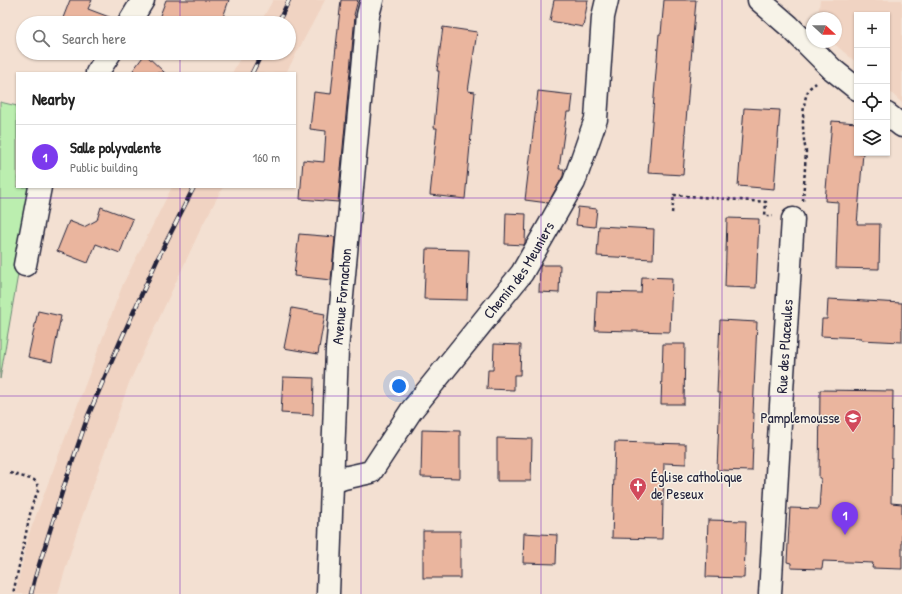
<!DOCTYPE html>
<html lang="en">
<head>
<meta charset="utf-8">
<style>
	body { margin:0; font-family:"Patrick Hand",sans-serif; background:#f6f6f6; color:#222 }
	.controls { position:absolute; right:12px; top:12px; display:grid; overflow:hidden; border-radius:0px; box-shadow:0 1px 3px #0004 }
	.controls button { width:36px; height:36px; display:grid; place-items:center; padding:0; border:0; border-bottom:1px solid #e0e0e0; background:#fff; color:#222; font:20px sans-serif }
	.compass { position:absolute; left:806px; top:12px; width:36px; height:36px; border-radius:50%; background:#fff; box-shadow:0 1px 3px #0004; rotate:111deg }
	.you { position:absolute; left:399px; top:386px; width:14px; height:14px; margin:-10px; border:3px solid #fff; border-radius:50%; background:#1a73e8; box-shadow:0 0 0 6px #1a73e833 }
	.badge { display:grid; place-items:center; width:26px; height:26px; border-radius:50%; background:#7c3aed; color:#fff; font-size:13px; font-weight:700 }
	.pin { position:absolute; translate:-50% -33px; filter:drop-shadow(0 1px 2px #0008) }
	.pin::after { content:''; position:absolute; top:21px; width:14px; height:12px; background:inherit; clip-path:polygon(0 0,100% 0,50% 100%) }
	.list { margin:0; padding:0; list-style:none }
	h2 { display:flex; justify-content:space-between; align-items:center; height:52px; margin:0; padding:0 16px; font-size:17px }
	h2 small { font-size:13px; font-weight:400; color:#767676 }
	.list li { display:grid; grid-template-columns:26px 1fr auto; gap:12px; align-items:center; box-sizing:border-box; height:64px; padding:0 16px; border-top:1px solid #e0e0e0 }
	.list b { display:block; font-size:15px; white-space:nowrap }
	.list p { margin:0; font-size:13px; white-space:nowrap; color:#767676 }
	.list em { font-size:13px; font-style:normal; color:#767676 }
	.icon { flex:none; width:22px; height:22px; fill:none; stroke:currentColor; stroke-width:2; stroke-linecap:round; stroke-linejoin:round }
	.map { position:relative; flex:none; width:902px; height:594px; overflow:hidden }
	.search { position:absolute; background:#fff; box-shadow:0 1px 3px #0004; left:16px; top:16px; width:280px; height:44px; display:flex; align-items:center; gap:10px; box-sizing:border-box; padding:0 14px; border-radius:22px; color:#767676; font-size:15px }
	.panel { position:absolute; background:#fff; box-shadow:0 1px 3px #0004; left:16px; top:72px; width:280px; height:116px; border-radius:0px }
	.map>svg:first-child { display:block }
	.built { fill:#f0d3c2 }
	.green { fill:#bbeeaf; stroke:#6e8875 }
	.building { fill:#eab59e; stroke:#22223b }
	.lines { fill:none; stroke-linecap:round; stroke-linejoin:round }
	.street-casing { stroke:#22223b; stroke-width:25 }
	.secondary-casing { stroke:#22223b; stroke-width:25 }
	.path { stroke:#22223b; stroke-width:2.5; stroke-dasharray:3 3; stroke-linecap:butt }
	.street { stroke:#f7f3e8; stroke-width:22 }
	.secondary { stroke:#f7f3e8; stroke-width:22 }
	.rail-casing { stroke:#22223b; stroke-width:4.5 }
	.rail { stroke:#f7f3e8; stroke-width:3; stroke-dasharray:9; stroke-linecap:butt }
	.grid { fill:none; stroke:#7b2cbf; stroke-width:1; stroke-opacity:0.55 }
	.labels { text-anchor:middle; stroke-width:3; stroke-linejoin:round; paint-order:stroke }
	.street-label { font-size:15px; fill:#22223b; stroke:#f7f3e8 }
	.poi-label { font-size:15px; fill:#22223b; stroke:#f7f3e8; text-anchor:end }
</style>
</head>
<body>
<div class="map">
<svg width="902" height="594" viewBox="0 0 902 594">
	<rect width="100%" height="100%" fill="#f3e0d2"/>
	<filter id="ink" filterUnits="userSpaceOnUse"><feTurbulence type="fractalNoise" baseFrequency=".025" numOctaves="2"/><feDisplacementMap in="SourceGraphic" scale="8" xChannelSelector="R" yChannelSelector="G"/><feConvolveMatrix kernelMatrix="1 2 1 2 8 2 1 2 1" color-interpolation-filters="sRGB"/></filter>
	<g filter="url(#ink)">
		<g class="built">
			<polygon points="273,0 325,0 286,73 232,73 243,53 289,53 289,23 260,23"/>
			<polygon points="820,0 902,0 902,103 887,89 887,15 857,15 857,63 832,42 836,42 836,18 818,18"/>
			<polygon points="172,187 223,187 203,224 129,383 76,534 58,594 15,594 29,534 123,284"/>
		</g>
		<polygon class="green" points="0,102 17,106 17,187 33,187 0,379"/>
		<g class="building">
			<polygon points="70,0 92,0 88,9 117,20 117,23 61,23"/>
			<polygon points="166,0 229,0 221,23 157,23"/>
			<polygon points="341,0 358,0 354,15 355,16 338,202 300,199 303,160 324,162 326,131 310,129 314,92 331,94"/>
			<polygon points="554,0 588,0 583,27 550,21"/>
			<polygon points="664,0 696,0 685,133 686,134 683,175 648,173 659,34 661,34"/>
			<polygon points="443,27 477,32 468,91 475,92 465,199 430,195 437,128 434,128 439,71 437,71"/>
			<polygon points="145,54 165,73 131,73"/>
			<polygon points="538,91 573,95 571,112 567,112 559,169 564,169 563,176 548,203 525,200"/>
			<polygon points="744,108 780,110 774,189 738,186"/>
			<polygon points="832,121 857,123 857,153 863,153 857,224 880,224 879,269 836,268 838,202 825,201"/>
			<polygon points="101,207 133,219 120,253 96,244 88,263 57,251 69,221 84,227 97,220"/>
			<polygon points="578,207 597,209 595,227 576,225"/>
			<polygon points="506,213 526,214 525,243 524,245 505,244"/>
			<polygon points="727,218 759,219 756,288 725,287"/>
			<polygon points="599,226 654,229 653,259 597,256"/>
			<polygon points="299,234 335,237 331,280 294,276"/>
			<polygon points="426,249 469,250 467,300 424,299"/>
			<polygon points="541,265 560,265 559,293 539,292 540,267"/>
			<polygon points="642,277 672,278 670,332 595,330 597,292 641,293"/>
			<polygon points="828,299 902,303 902,342 861,340 861,338 821,336 822,319 827,319"/>
			<polygon points="292,308 325,314 318,354 284,348"/>
			<polygon points="38,311 61,316 52,362 28,357"/>
			<polygon points="720,320 757,322 753,413 754,413 752,471 717,470 720,393 717,393"/>
			<polygon points="494,344 521,345 520,375 514,375 514,390 487,389 488,370 493,370"/>
			<polygon points="663,344 685,344 684,404 661,404"/>
			<polygon points="283,377 314,378 313,415 281,413"/>
			<polygon points="820,390 893,391 891,503 902,504 902,569 872,568 873,563 823,561 822,569 791,568 791,563 787,562 790,508 819,509 821,478 819,478"/>
			<polygon points="422,430 460,431 460,478 421,477"/>
			<polygon points="497,438 532,439 531,481 497,481"/>
			<polygon points="615,442 686,444 686,464 664,463 662,539 612,538"/>
			<polygon points="708,520 746,521 744,578 706,577"/>
			<rect x="423" y="531" width="37" height="47"/>
			<polygon points="524,533 557,535 556,564 523,563"/>
		</g>
		<g class="lines">
			<g class="street-casing">
				<g id="street">
					<polyline points="129,23 143,0"/>
					<polyline points="97,73 110,53"/>
					<polyline points="25,265 40,187"/>
					<path id="s1" d="M333 482 344 478 371 472 411 411 522 273 574 182 596 119 603 17 607 0"/>
					<path id="s2" d="M770 594 781 406 793 219"/>
				</g>
			</g>
			<g class="secondary-casing">
				<g id="secondary">
					<polyline points="759,0 789,26 832,69 857,89"/>
					<polyline points="887,114 902,126"/>
					<path id="s3" d="M328 594 337 350 368 15 372 0"/>
				</g>
			</g>
			<g class="path">
				<path d="M803 201 806 151C802 136 801 103 809 89 811 86 814 85 816 83"/>
				<polyline points="672,213 674,195 766,202 765,216 773,216"/>
				<polyline points="10,473 34,480 37,483 38,491 32,505 13,594"/>
			</g>
			<use href="#street" class="street"/>
			<use href="#secondary" class="secondary"/>
			<g class="rail-casing">
				<g id="rail">
					<polyline points="278,23 289,0"/>
					<polyline points="252,73 262,53"/>
					<polyline points="31,594 35,578 63,489 88,416 120,342 158,258 194,187"/>
				</g>
			</g>
			<use href="#rail" class="rail"/>
		</g>
	</g>
	<path class="grid" d="M180 0V23M361 0V594M541 0V594M722 0V594M180 53V73M180 187V594M0 198H902M0 396H902"/>
	<defs>
		<g id="school-pin" transform="scale(0.9)"><path d="M0 17L-7.5 6A9.5 9.5 0 1 1 7.5 6Z" fill="#d1495b" stroke="#f7f3e8"/><path d="M0-5L7-2L0 1L-7-2ZM-4 1L0 2.5L4 1V4Q0 6-4 4Z" fill="#fff"/></g>
		<g id="church-pin" transform="scale(0.9)"><path d="M0 17L-7.5 6A9.5 9.5 0 1 1 7.5 6Z" fill="#d1495b" stroke="#f7f3e8"/><path d="M-1.2-6h2.4v3.5h3.3v2.4h-3.3V6h-2.4V-.1h-3.3v-2.4h3.3Z" fill="#fff"/></g>
	</defs>
	<g fill-rule="evenodd">
		<use href="#school-pin" x="853" y="418"/>
		<use href="#church-pin" x="638" y="486"/>
	</g>
	<g class="labels">
		<g class="street-label">
			<text dy="5" stroke="none"><textPath href="#s1" startOffset="290">Chemin des Meuniers</textPath></text>
			<text dy="5" stroke="none"><textPath href="#s3" startOffset="298">Avenue Fornachon</textPath></text>
			<text dy="5" stroke="none"><textPath href="#s2" startOffset="248">Rue des Placeules</textPath></text>
		</g>
		<g class="poi-label">
			<text x="840" y="423">Pamplemousse</text>
			<text x="651" y="482" text-anchor="start">Église catholique<tspan x="651" dy="17">de Peseux</tspan></text>
		</g>
	</g>
</svg>
<div class="controls">
<button>+</button>
<button>−</button>
<button><svg class="icon" aria-label="locate" viewBox="0 0 24 24"><circle cx="12" cy="12" r="6"/><path d="M12 2v4M12 18v4M2 12h4M18 12h4"/></svg></button>
<button><svg class="icon" aria-label="layers" viewBox="0 0 24 24"><path d="M12 4l9 5-9 5-9-5zM3 14l9 5 9-5"/></svg></button>
</div>
<svg class="compass" viewBox="-18 -18 36 36"><path d="M0-13l5 13h-10z" fill="#e53935"/><path d="M0 13l5-13h-10z" fill="#767676"/></svg>
<div class="you"></div>
<div class="pin badge" style="left:845px;top:535px">1</div>
<div class="search"><svg class="icon" aria-label="search" viewBox="0 0 24 24"><circle cx="10" cy="10" r="6"/><path d="M15 15l6 6"/></svg>Search here</div>
<section class="panel">
<h2>Nearby<small></small></h2>
<ul class="list">
<li><span class="badge">1</span><div><b>Salle polyvalente</b><p>Public building</p></div><em>160 m</em></li>
</ul>
</section>
</div>
</body>
</html>
